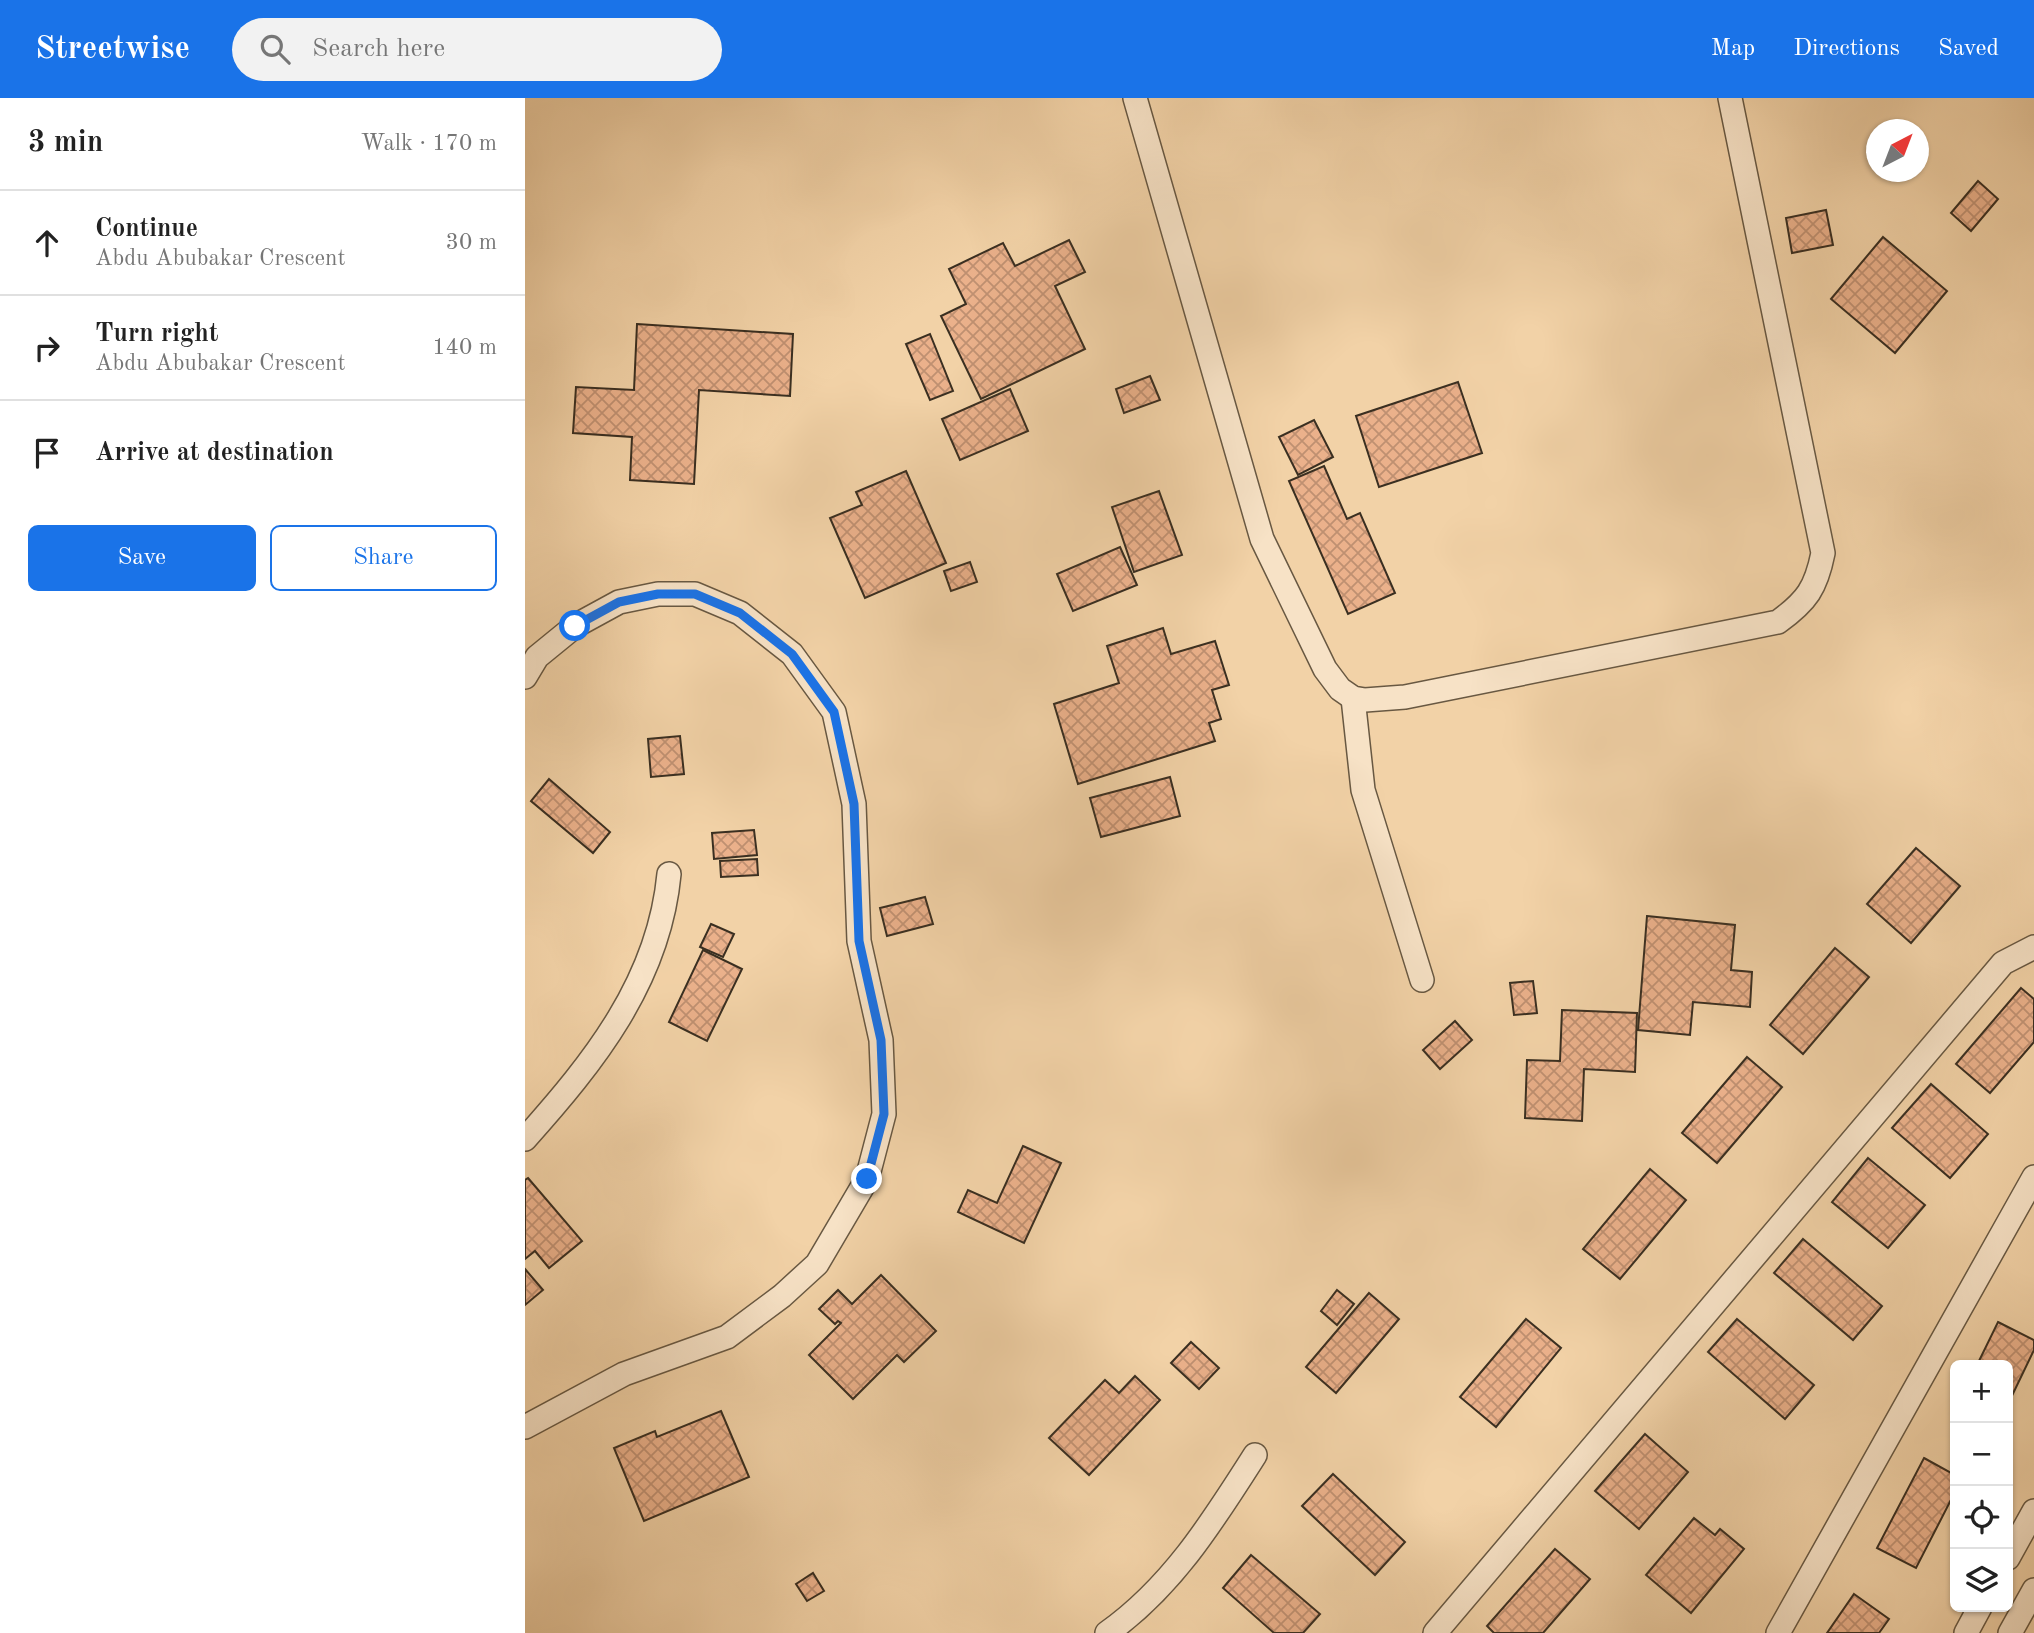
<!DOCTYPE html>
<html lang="en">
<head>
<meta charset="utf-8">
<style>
	body { margin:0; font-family:"Old Standard TT",serif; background:#f2f2f2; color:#222 }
	.controls { position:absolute; right:21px; bottom:21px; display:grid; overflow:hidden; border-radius:10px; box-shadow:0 2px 5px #0004 }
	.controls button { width:63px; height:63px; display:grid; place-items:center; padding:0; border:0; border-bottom:2px solid #e0e0e0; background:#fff; color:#222; font:35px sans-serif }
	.compass { position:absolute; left:1341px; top:21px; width:63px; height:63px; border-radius:50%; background:#fff; box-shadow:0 2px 5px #0004; rotate:42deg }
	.stop { position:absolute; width:21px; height:21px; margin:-16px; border:5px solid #1a73e8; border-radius:50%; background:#fff }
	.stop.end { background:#1a73e8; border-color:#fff; box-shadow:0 2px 7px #0008 }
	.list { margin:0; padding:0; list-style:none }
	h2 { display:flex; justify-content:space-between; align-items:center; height:91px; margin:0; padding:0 28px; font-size:30px }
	h2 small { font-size:23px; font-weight:400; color:#767676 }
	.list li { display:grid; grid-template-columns:46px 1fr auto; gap:21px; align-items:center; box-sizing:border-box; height:105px; padding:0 28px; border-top:2px solid #e0e0e0 }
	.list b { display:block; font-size:26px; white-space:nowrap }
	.list p { margin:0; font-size:23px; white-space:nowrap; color:#767676 }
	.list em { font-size:23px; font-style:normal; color:#767676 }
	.actions { display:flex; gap:14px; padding:21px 28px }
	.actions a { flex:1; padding:16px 0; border:2px solid #1a73e8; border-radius:10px; text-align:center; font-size:24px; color:#1a73e8 }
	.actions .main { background:#1a73e8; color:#fff }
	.icon { flex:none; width:38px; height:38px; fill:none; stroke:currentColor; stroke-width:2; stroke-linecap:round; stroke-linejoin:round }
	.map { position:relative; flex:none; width:1509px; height:1535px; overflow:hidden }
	header { display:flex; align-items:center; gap:42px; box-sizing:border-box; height:98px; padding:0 35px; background:#1a73e8; color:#fff }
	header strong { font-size:33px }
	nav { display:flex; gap:38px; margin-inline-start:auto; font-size:24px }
	.search { width:490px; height:63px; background:#f2f2f2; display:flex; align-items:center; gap:18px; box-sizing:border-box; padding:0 24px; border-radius:38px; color:#767676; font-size:26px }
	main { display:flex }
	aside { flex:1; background:#fff }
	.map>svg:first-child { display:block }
	.building { fill:url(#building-cross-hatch); stroke:#3a2f21; stroke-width:2 }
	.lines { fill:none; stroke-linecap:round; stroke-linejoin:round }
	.street-casing { stroke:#685842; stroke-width:26 }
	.street { stroke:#f7e2c6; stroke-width:23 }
	.route { stroke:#1a73e8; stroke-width:9 }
</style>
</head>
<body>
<header>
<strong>Streetwise</strong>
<div class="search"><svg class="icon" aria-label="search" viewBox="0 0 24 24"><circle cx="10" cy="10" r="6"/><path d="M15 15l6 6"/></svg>Search here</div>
<nav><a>Map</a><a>Directions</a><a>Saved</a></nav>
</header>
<main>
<aside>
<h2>3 min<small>Walk · 170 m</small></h2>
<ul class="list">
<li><svg class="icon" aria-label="ahead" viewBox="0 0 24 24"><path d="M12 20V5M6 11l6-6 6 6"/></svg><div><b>Continue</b><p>Abdu Abubakar Crescent</p></div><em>30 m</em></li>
<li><svg class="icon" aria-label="right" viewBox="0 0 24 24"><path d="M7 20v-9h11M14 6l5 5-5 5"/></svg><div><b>Turn right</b><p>Abdu Abubakar Crescent</p></div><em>140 m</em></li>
<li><svg class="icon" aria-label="arrive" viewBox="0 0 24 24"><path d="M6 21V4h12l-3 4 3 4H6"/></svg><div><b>Arrive at destination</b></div></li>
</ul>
<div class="actions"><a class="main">Save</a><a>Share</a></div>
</aside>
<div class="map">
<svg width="1509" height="1535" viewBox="0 0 1509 1535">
	<defs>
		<pattern id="building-cross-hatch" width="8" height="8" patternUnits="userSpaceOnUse" patternTransform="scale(1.75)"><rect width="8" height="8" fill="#ebb18b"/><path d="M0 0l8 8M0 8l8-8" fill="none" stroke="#bf9071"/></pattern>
	</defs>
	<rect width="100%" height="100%" fill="#f2d2a7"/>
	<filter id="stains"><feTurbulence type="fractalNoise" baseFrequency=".00286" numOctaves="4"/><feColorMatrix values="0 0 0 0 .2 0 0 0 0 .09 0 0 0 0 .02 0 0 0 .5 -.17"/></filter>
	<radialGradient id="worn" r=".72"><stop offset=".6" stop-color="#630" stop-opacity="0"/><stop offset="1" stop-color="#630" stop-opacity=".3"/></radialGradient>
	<g class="building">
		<polygon points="1453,83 1473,101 1446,133 1426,115"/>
		<polygon points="1301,112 1308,147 1267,155 1261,120"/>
		<polygon points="1358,139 1422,193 1370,255 1306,201"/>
		<polygon points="544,142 560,174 530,188 560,251 456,301 416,218 441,206 424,171 478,145 490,168"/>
		<polygon points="112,226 268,236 265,298 174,292 169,386 105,382 107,339 48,335 51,289 109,292"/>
		<polygon points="405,236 428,293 405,302 381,246"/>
		<polygon points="625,278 635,302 599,315 591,291"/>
		<polygon points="933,284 957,355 854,389 831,318"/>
		<polygon points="485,291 503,333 435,362 417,321"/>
		<polygon points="789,322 808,359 773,377 754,339"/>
		<polygon points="799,368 822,421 835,415 870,495 823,516 764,383"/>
		<polygon points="381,373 421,465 340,500 305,420 337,407 331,394"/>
		<polygon points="634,393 657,457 609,474 587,409"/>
		<polygon points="595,449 612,487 548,513 532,476"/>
		<polygon points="445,464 452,484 426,493 419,473"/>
		<polygon points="638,530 646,556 690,543 704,587 687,592 696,621 684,625 690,643 553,686 529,606 594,585 582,548"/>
		<polygon points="155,638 159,676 126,679 123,641"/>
		<polygon points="645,679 655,718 576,739 565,700"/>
		<polygon points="24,681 85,734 68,755 6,703"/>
		<polygon points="229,732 232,757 189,761 187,735"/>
		<polygon points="1391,750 1435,788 1386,845 1342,806"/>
		<polygon points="232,761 233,777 196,779 195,763"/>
		<polygon points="400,799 408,826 362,838 355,810"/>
		<polygon points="1122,818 1210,827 1206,872 1227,874 1225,909 1168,904 1165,937 1113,932"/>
		<polygon points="186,826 209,836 198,859 175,849"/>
		<polygon points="1310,850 1344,879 1278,956 1245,927"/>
		<polygon points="178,852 217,871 182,943 144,924"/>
		<polygon points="1008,883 1012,915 989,917 985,885"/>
		<polygon points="1496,890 1509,901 1509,944 1465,995 1431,966"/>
		<polygon points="1037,912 1112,915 1110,974 1059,971 1057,1023 1000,1020 1002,962 1035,963"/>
		<polygon points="930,923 947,942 915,971 898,952"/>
		<polygon points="1222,959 1257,989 1192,1065 1157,1035"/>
		<polygon points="1406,986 1463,1036 1425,1080 1367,1030"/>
		<polygon points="498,1048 536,1065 499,1145 433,1114 443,1092 472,1105"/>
		<polygon points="1343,1060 1400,1107 1363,1150 1307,1104"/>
		<polygon points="1125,1071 1161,1102 1095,1181 1058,1151"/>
		<polygon points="3,1080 57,1143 24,1170 10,1153 0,1161 0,1082"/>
		<polygon points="1278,1141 1357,1208 1328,1242 1249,1175"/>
		<polygon points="0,1171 18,1192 0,1207"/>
		<polygon points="356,1177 411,1233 379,1264 372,1257 328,1301 284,1257 316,1225 313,1223 310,1226 294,1211 313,1192 327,1206"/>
		<polygon points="812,1192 829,1206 812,1227 796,1213"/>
		<polygon points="844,1195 874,1221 811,1295 781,1269"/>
		<polygon points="1001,1221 1036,1250 971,1329 935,1299"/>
		<polygon points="1212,1221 1289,1287 1260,1321 1183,1254"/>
		<polygon points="1473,1224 1509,1242 1509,1252 1483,1306 1483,1267 1452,1267"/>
		<polygon points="666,1244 694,1270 674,1291 646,1265"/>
		<polygon points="610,1278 635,1302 564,1377 524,1340 580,1282 594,1295"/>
		<polygon points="196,1313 224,1379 119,1423 89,1350 130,1333 132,1339"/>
		<polygon points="1120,1336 1163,1374 1114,1431 1070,1393"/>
		<polygon points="1399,1360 1430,1377 1430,1394 1391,1470 1352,1450"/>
		<polygon points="808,1376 880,1444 850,1477 777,1408"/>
		<polygon points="1169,1420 1190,1437 1195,1431 1219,1451 1166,1515 1121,1477"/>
		<polygon points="1030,1451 1065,1481 1018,1535 969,1535 962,1528"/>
		<polygon points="726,1457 795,1516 778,1535 749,1535 698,1490"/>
		<polygon points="288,1475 299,1493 282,1503 271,1486"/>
		<polygon points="1329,1496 1364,1521 1354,1535 1302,1535"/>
	</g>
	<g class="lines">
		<g class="street-casing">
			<g id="street">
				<path d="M610 0 737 441 800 571 815 591 828 600 840 602 880 599 1253 524C1282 503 1291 490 1298 455L1205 0"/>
				<polyline points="0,579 12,559 50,528 94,504 133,496 170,496 215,515 267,556 309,614 329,706 334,843 356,942 359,1016 342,1081 292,1166 257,1198 202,1239 99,1276 0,1329"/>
				<polyline points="828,600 838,692 897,882"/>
				<path d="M0 1041C69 964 134 883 144 776"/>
				<polyline points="1483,1460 1509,1413"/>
				<path d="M582 1535C647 1489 688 1423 730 1357"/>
				<polyline points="910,1535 1478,865 1509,849"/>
				<polyline points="1253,1535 1509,1079"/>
				<polyline points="1441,1535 1455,1509"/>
				<polyline points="1485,1535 1509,1492"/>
			</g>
		</g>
		<use href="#street" class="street"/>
	</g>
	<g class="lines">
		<polyline class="route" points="50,528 94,504 133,496 170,496 215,515 267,556 309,614 329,706 334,843 356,942 359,1016 342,1081"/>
	</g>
	<rect width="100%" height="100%" filter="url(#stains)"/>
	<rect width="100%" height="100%" fill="url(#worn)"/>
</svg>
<div class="controls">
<button>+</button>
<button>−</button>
<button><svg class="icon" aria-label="locate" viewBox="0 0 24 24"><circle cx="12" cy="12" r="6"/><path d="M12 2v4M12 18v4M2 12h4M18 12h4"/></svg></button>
<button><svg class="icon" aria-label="layers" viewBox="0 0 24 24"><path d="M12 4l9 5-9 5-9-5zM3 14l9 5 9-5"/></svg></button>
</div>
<svg class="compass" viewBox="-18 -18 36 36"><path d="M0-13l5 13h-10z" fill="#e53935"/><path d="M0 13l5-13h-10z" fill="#767676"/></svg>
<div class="stop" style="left:50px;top:528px"></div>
<div class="stop end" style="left:342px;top:1081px"></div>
</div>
</main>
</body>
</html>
